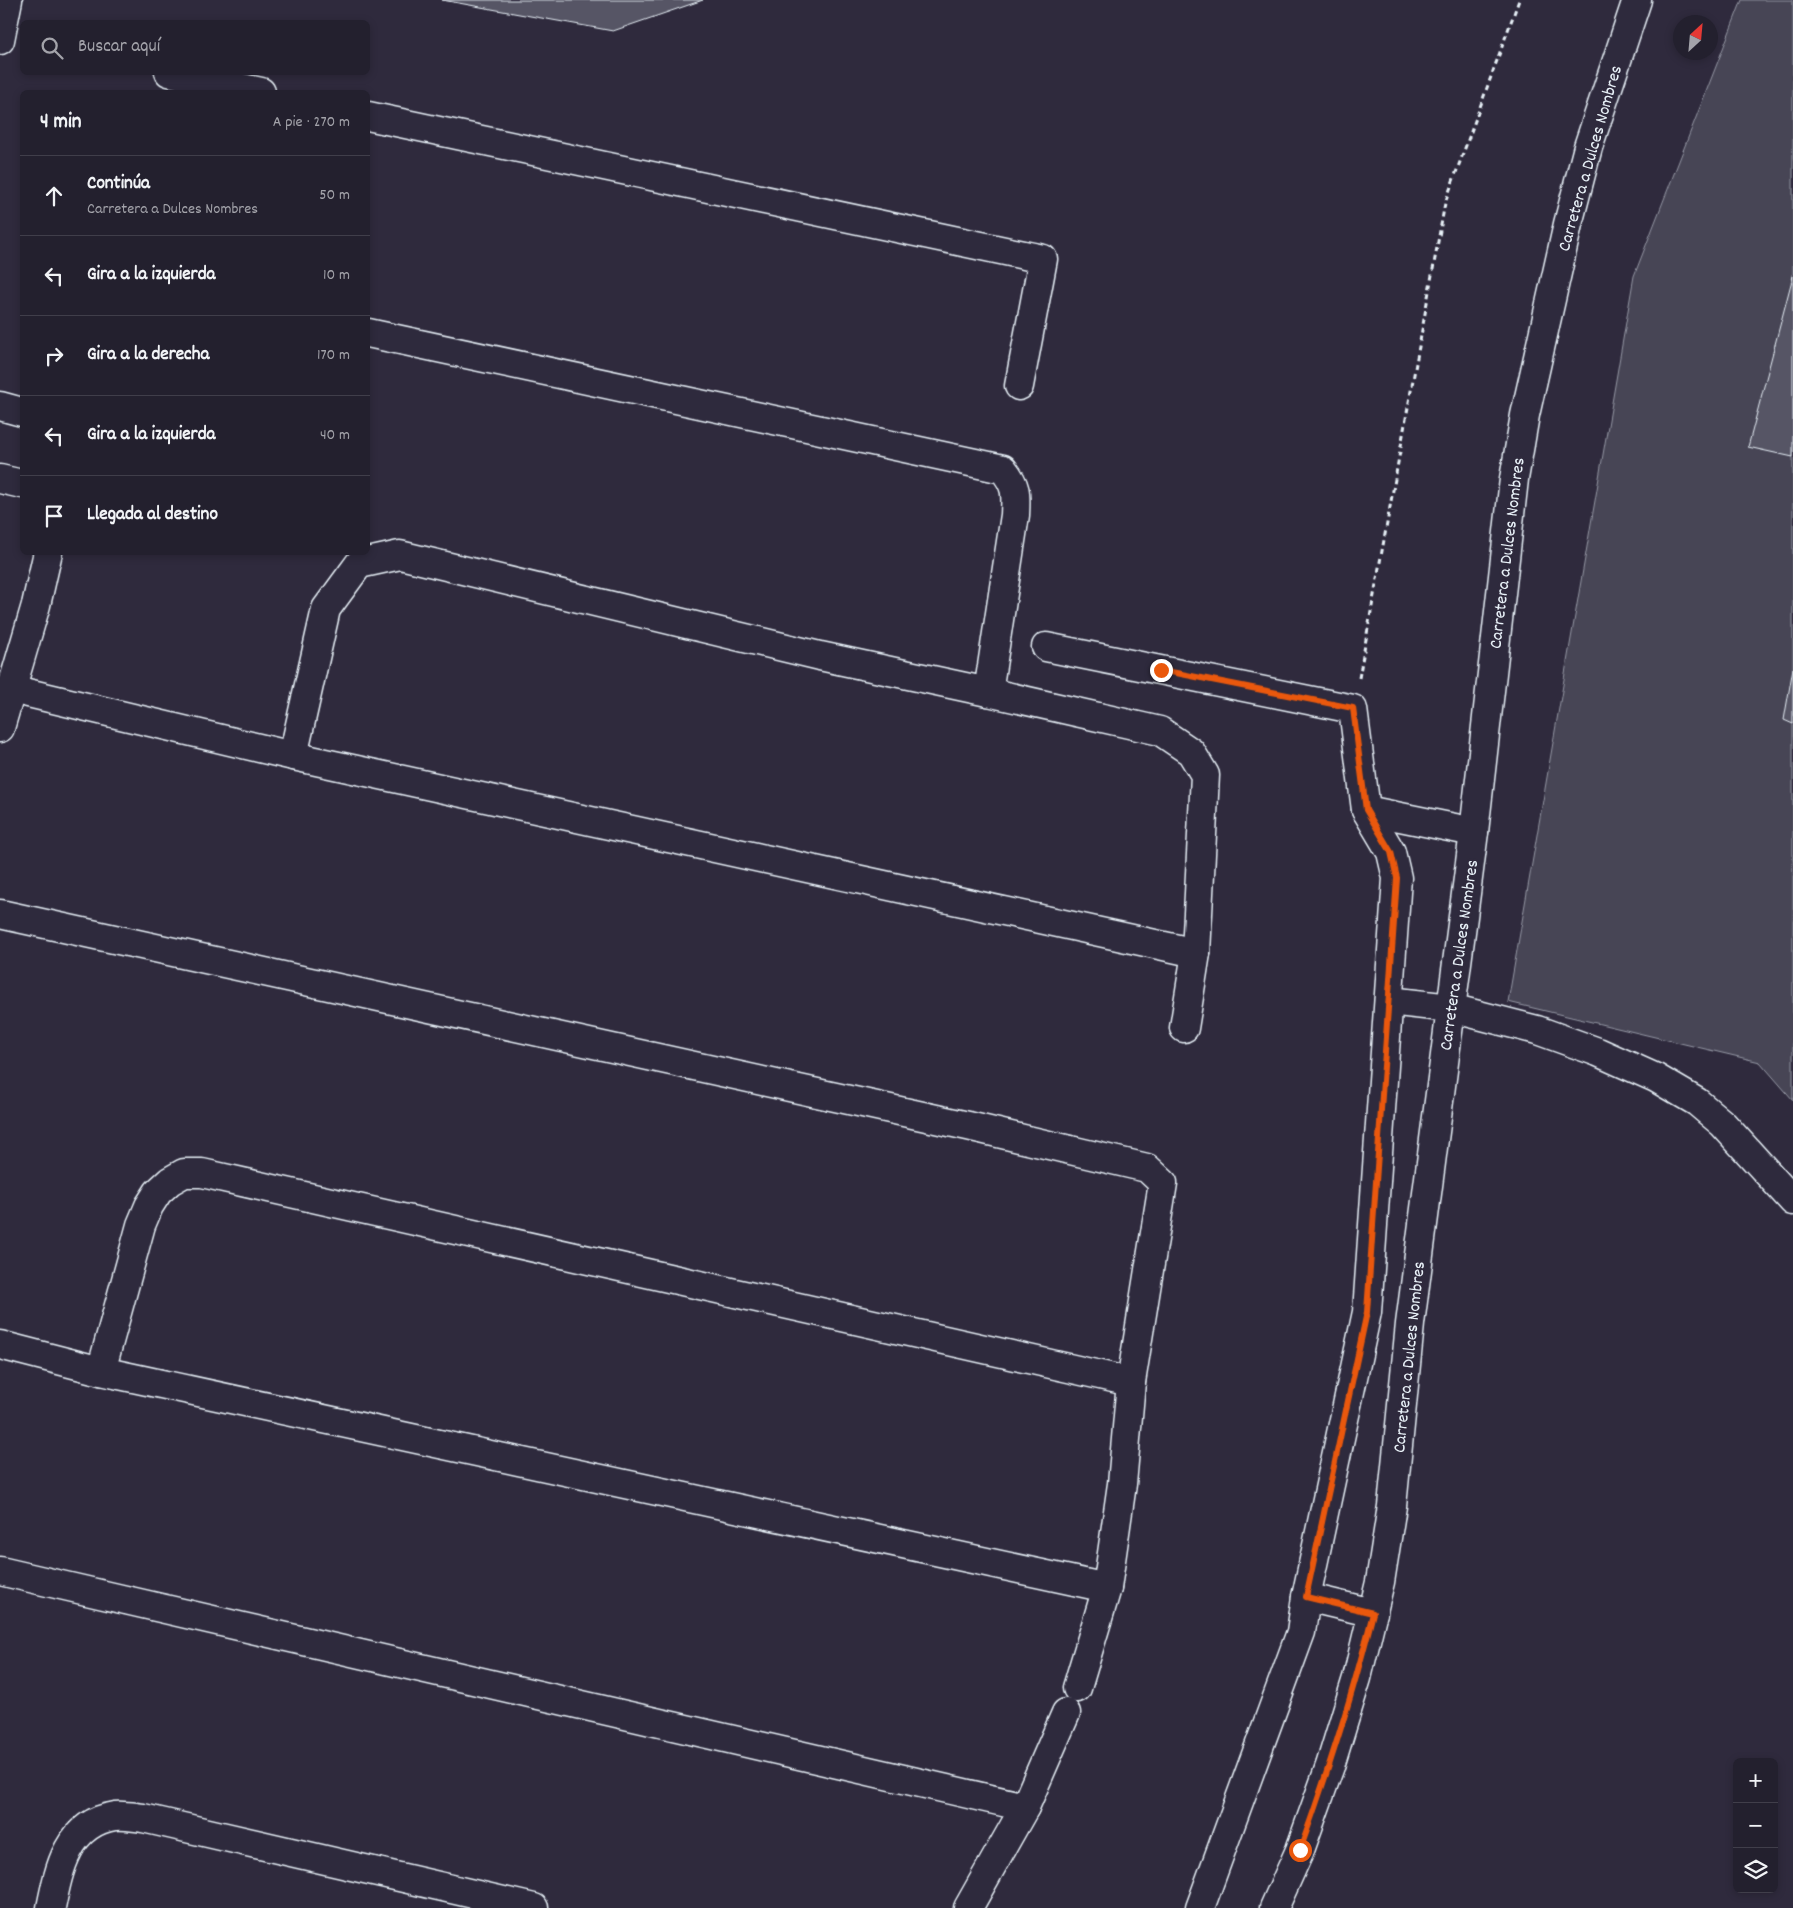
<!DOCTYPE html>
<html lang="es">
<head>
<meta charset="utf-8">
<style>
	body { margin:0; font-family:Dekko,sans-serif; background:#2f2d3a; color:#f1f3f6 }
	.controls { position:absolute; right:15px; bottom:15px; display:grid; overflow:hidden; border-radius:8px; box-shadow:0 2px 8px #0003 }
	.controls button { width:45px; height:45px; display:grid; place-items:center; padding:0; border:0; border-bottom:1px solid #403e4a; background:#23202e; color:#f1f3f6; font:25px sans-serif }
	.compass { position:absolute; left:1673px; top:15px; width:45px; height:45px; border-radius:50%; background:#23202e; box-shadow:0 2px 8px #0003; rotate:26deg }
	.stop { position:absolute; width:15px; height:15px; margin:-11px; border:4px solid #ea580c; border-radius:50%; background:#fff }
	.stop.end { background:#ea580c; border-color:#fff; box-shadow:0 1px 5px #0008 }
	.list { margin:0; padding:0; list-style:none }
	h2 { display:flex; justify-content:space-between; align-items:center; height:65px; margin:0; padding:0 20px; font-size:21px }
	h2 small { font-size:16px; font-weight:400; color:#a3a3aa }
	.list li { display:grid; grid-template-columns:32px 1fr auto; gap:15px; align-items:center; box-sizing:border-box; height:80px; padding:0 20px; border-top:1px solid #403e4a }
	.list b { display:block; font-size:19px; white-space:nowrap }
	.list p { margin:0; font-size:16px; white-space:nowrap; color:#a3a3aa }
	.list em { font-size:16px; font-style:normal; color:#a3a3aa }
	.icon { flex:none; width:28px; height:28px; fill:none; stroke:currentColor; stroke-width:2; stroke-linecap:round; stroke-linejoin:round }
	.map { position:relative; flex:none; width:1793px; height:1908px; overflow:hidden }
	.search { position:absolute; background:#23202e; box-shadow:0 2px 8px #0003; left:20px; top:20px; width:350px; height:55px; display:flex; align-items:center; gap:12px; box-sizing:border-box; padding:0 18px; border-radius:8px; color:#a3a3aa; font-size:19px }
	.panel { position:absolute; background:#23202e; box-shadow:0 2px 8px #0003; left:20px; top:90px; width:350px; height:465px; border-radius:8px }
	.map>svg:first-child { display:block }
	.green { fill:#464455; stroke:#979aa6 }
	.building { fill:#575565; stroke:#e8f1f8 }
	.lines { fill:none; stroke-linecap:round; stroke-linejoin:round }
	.minor-casing { stroke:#e8f1f8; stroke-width:31 }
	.major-casing { stroke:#e8f1f8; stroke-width:31 }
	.path { stroke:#e8f1f8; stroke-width:3; stroke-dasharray:5 4; stroke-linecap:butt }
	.minor { stroke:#2f2a3d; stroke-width:28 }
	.major { stroke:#2f2a3d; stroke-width:28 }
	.route { stroke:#ea580c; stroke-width:6 }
	.labels { text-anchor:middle; stroke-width:4.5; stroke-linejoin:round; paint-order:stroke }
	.street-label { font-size:18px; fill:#e8f1f8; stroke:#2f2a3d }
</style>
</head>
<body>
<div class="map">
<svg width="1793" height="1908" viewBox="0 0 1793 1908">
	<rect width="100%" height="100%" fill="#2f2a3d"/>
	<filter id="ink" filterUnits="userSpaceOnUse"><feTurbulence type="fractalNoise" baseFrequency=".02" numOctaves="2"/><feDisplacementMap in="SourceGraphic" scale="10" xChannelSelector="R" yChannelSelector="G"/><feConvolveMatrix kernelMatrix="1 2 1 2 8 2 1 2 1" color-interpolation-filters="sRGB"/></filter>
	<g filter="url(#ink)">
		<polygon class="green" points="1742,0 1793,0 1793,1100 1760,1062 1508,1002 1634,276"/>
		<g class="building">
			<polygon points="442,0 703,0 613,31"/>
			<polygon points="1793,276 1793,457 1748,447"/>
			<polygon points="1793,668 1793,724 1784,720"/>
		</g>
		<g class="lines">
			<g class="minor-casing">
				<g id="minor">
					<polyline points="0,40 8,0"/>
					<polyline points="169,72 261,92"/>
					<polyline points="368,116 1043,259 1019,386"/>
					<polyline points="0,406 22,412"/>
					<polyline points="0,479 22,484"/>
					<polyline points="1046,647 1353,709 1366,810 1391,852 1397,878 1367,1312 1306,1597 1301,1632 1200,1908"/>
					<polyline points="11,689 293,756 1196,953"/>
					<polyline points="988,692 1160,731 1191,752 1205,775 1196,953 1184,1028"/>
					<polyline points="0,728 36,605 48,552"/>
					<path d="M293 756 326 609 359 564 400 555 820 656 988 692 1015 515C1016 494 1017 486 1003 469L368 333"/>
					<polyline points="0,914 968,1126 1147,1168 1163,1183 1131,1382 1122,1484 1107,1588 1077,1688"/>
					<polyline points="1389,1001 1451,1008 1537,1030 1598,1052 1656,1078 1697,1102 1723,1124 1793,1201"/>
					<polyline points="0,1345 101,1371 1107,1588"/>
					<polyline points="101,1371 141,1225 149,1206 158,1192 170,1181 184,1173 202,1173 1131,1382"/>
					<polyline points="0,1571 1025,1807 968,1908"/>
					<polyline points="1306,1597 1373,1613"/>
					<polyline points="1025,1807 1066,1713"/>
					<path d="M51 1908C59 1868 68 1823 115 1816 124 1815 134 1817 143 1818L534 1908"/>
				</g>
			</g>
			<g class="major-casing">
				<g id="major">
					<polyline points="1366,810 1474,832"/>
					<polyline points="1274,1908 1300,1850 1330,1766 1357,1678 1380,1582 1392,1506 1410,1324 1474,832 1514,479 1525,415 1568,224 1588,147 1637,0"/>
				</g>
			</g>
			<polyline class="path" points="1359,678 1445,203 1519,0"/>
			<use href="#minor" class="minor"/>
			<use href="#major" class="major"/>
		</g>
	</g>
	<g class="lines" filter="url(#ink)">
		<path class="route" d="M1161 670 1353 708 1366 810 1391 852 1397 878 1367 1312 1306 1597 1373 1613C1353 1694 1328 1772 1300 1850"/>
	</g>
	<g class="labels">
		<g class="street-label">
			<text transform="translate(1589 158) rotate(-74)" y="6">Carretera a Dulces Nombres</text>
			<text transform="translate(1506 553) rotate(-83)" y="6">Carretera a Dulces Nombres</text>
			<text transform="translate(1458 955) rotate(-82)" y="6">Carretera a Dulces Nombres</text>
			<text transform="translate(1408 1357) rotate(-84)" y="6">Carretera a Dulces Nombres</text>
		</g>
	</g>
</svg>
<div class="controls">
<button>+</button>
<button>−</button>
<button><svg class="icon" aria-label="layers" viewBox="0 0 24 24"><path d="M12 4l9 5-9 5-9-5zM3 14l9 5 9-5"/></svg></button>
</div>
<svg class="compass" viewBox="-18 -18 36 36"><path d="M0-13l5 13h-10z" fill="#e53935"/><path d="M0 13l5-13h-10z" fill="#a3a3aa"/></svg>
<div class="stop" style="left:1300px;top:1850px"></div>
<div class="stop end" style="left:1161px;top:670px"></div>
<div class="search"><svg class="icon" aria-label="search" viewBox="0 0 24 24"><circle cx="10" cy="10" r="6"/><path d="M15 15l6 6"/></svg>Buscar aquí</div>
<section class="panel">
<h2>4 min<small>A pie · 270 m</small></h2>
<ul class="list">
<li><svg class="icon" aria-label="ahead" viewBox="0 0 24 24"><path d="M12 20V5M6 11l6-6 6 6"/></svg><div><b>Continúa</b><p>Carretera a Dulces Nombres</p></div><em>50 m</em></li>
<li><svg class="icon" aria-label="left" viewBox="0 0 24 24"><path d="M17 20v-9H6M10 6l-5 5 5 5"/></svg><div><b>Gira a la izquierda</b></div><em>10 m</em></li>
<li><svg class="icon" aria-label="right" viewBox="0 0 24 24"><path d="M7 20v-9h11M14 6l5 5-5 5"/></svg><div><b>Gira a la derecha</b></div><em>170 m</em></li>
<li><svg class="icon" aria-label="left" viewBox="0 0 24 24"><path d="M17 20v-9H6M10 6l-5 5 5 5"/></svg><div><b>Gira a la izquierda</b></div><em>40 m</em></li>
<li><svg class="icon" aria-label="arrive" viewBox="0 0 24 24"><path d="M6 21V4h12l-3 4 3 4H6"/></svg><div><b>Llegada al destino</b></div></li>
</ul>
</section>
</div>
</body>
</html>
